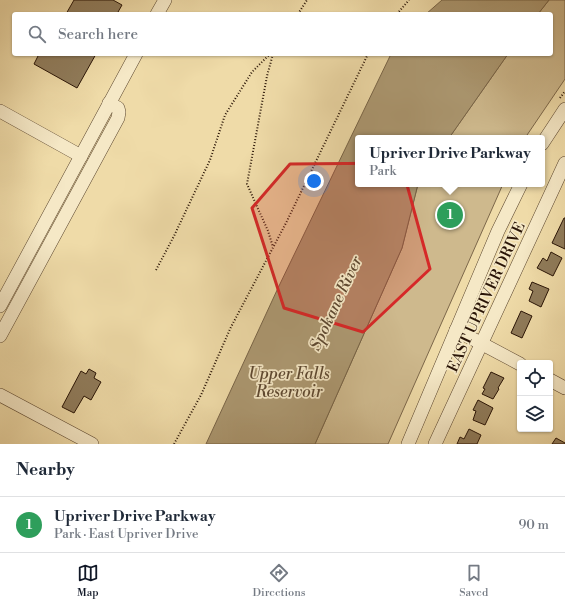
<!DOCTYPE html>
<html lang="en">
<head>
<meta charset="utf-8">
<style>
	body { margin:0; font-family:"Libre Bodoni",serif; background:#f6f6f7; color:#1f2937 }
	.controls { position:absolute; right:12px; bottom:12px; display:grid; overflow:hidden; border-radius:4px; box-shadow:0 1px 3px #0004 }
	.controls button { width:36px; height:36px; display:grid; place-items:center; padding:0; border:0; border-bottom:1px solid #e0e1e3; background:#fff; color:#1f2937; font:20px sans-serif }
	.you { position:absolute; left:314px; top:181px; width:14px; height:14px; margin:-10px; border:3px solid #fff; border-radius:50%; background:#1a73e8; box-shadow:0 0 0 6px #1a73e833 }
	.badge { display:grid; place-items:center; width:26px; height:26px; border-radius:50%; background:#111827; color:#fff; font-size:13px; font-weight:700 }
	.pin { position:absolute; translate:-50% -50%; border:2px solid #fff; box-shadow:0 1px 4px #0006 }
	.popup { position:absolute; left:355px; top:135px; width:190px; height:52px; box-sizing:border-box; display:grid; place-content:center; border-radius:4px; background:#fff; filter:drop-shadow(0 1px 3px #0005); font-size:13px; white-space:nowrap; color:#747a83 }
	.popup b { font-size:15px; color:#1f2937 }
	.popup::after { content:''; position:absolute; left:50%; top:100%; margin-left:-8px; border:8px solid transparent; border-top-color:#fff }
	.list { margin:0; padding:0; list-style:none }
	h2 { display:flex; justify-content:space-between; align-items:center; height:52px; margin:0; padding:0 16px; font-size:17px }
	h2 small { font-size:13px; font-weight:400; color:#747a83 }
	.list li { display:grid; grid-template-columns:26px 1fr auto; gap:12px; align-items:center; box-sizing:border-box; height:56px; padding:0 16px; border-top:1px solid #e0e1e3 }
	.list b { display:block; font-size:15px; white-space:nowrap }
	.list p { margin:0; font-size:13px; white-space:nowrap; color:#747a83 }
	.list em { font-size:13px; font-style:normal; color:#747a83 }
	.icon { flex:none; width:22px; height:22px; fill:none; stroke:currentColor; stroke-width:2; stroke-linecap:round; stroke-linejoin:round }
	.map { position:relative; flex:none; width:565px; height:444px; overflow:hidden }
	.search { position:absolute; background:#fff; box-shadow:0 1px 3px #0004; left:12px; right:12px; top:12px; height:44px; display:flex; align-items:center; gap:10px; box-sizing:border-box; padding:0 14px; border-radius:4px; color:#747a83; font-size:15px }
	.sheet { height:108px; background:#fff }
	nav { display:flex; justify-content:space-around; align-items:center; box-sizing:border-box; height:56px; border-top:1px solid #e0e1e3; background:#fff; font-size:11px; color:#747a83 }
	nav a { display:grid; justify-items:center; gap:2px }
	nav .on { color:#111827 }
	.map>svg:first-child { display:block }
	.green { fill:#ceb98d; stroke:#7c674a }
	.water { fill:#ac9871; stroke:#786447 }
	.building { fill:#907c5b; stroke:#2a1507 }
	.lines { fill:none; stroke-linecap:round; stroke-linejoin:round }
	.minor-casing { stroke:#5b462f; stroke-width:14 }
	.path { stroke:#2a1507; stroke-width:2; stroke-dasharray:1 2; stroke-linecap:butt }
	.minor { stroke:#f5e8c6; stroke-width:13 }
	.marked { fill:#d62828; fill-opacity:0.2; stroke:#d62828; stroke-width:3; stroke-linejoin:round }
	.labels { text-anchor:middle; stroke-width:3.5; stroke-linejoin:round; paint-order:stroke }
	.street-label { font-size:15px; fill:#2a1507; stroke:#f5e8c6 }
	.water-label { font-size:16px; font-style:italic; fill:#5e4931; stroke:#f5e8c6 }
</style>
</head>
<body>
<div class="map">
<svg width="565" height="444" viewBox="0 0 565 444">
	<rect width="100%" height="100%" fill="#efdba8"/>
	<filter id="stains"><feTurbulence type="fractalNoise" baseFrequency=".005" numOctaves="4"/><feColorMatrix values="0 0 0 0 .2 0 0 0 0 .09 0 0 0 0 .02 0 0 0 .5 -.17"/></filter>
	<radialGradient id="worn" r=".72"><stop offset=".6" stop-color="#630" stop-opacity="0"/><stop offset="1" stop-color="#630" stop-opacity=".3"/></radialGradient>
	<g class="green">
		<polygon points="549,0 565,0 565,79 525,138 449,138 508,54 551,54 551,14 538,14"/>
		<polygon points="418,184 503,184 388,444 315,444 402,248"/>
	</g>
	<g class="water">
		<polygon points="442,0 549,0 538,14 426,14"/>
		<polygon points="391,54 508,54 449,138 358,138 358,184 418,184 402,248 315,444 206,444 278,288"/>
	</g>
	<g class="building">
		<polygon points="74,0 113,0 122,5 118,12 122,14 66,14"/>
		<polygon points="39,54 96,54 77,88 34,64"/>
		<polygon points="564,218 565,218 565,249 552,243"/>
		<polygon points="551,252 562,258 553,276 537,268 543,258 547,261"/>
		<polygon points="532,282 549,289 541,307 529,301 533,291 529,289"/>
		<polygon points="521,311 532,316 522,338 511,333"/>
		<polygon points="89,369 96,373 94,378 101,382 91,400 84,396 74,413 62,407 81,371 86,374"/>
		<polygon points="491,372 504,378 498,388 499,389 493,399 482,394 485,389 483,388"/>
		<polygon points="478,400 493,408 485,425 473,420 476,411 473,410"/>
		<polygon points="469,429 481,435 477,444 457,444 460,437 464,439"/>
		<polygon points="556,438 565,443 565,444 552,444"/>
	</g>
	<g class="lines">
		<g class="minor-casing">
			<g id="minor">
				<polyline points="157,14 165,0"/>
				<polyline points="0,111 81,156"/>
				<polyline points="542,144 565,109"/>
				<polyline points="0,306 136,54"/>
				<polyline points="456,330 520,364"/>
				<polyline points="0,336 118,118 119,112 118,108 109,103"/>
				<polyline points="550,380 565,388"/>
				<polyline points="0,395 92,444"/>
				<polyline points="408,444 498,231 521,184"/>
				<polyline points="435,444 565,163"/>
			</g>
		</g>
		<g class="path">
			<polyline points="298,14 307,0"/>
			<polyline points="397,14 409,0"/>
			<polyline points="273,54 267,76 247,184 268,231 273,247"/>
			<polyline points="560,98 565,91"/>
			<polyline points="156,270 174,236 210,160 225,115 252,72 270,54"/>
			<polyline points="174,444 201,395 231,327 286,223 368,54"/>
		</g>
		<use href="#minor" class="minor"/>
	</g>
	<path class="marked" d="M401 163 430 269 363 332 284 308 252 208 290 164Z"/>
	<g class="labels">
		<g class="street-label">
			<text transform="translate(486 297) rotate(-65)" y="5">EAST UPRIVER DRIVE</text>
		</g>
		<g class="water-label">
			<text transform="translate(335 303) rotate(-65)" y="6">Spokane River</text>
			<text x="289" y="379">Upper Falls<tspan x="289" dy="18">Reservoir</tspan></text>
		</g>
	</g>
	<rect width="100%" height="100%" filter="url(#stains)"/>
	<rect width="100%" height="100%" fill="url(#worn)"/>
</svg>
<div class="controls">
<button><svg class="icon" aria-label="locate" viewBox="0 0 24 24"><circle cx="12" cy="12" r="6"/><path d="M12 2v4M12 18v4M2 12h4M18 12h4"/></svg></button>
<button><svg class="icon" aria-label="layers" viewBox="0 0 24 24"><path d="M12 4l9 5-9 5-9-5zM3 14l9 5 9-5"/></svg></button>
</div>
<div class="you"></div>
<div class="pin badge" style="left:450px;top:215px;background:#2e9e5b">1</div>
<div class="popup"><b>Upriver Drive Parkway</b>Park</div>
<div class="search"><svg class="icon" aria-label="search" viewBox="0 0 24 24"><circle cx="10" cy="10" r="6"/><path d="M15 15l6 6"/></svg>Search here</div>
</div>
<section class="sheet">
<h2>Nearby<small></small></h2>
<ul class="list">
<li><span class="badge" style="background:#2e9e5b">1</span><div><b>Upriver Drive Parkway</b><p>Park · East Upriver Drive</p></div><em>90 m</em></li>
</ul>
</section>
<nav>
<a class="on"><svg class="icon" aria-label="map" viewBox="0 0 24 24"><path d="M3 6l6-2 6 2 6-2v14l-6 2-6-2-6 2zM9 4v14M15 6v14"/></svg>Map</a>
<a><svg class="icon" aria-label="directions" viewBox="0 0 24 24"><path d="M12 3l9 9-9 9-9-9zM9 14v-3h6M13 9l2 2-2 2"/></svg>Directions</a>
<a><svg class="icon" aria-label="saved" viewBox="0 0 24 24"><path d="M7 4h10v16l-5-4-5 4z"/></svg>Saved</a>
</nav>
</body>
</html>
